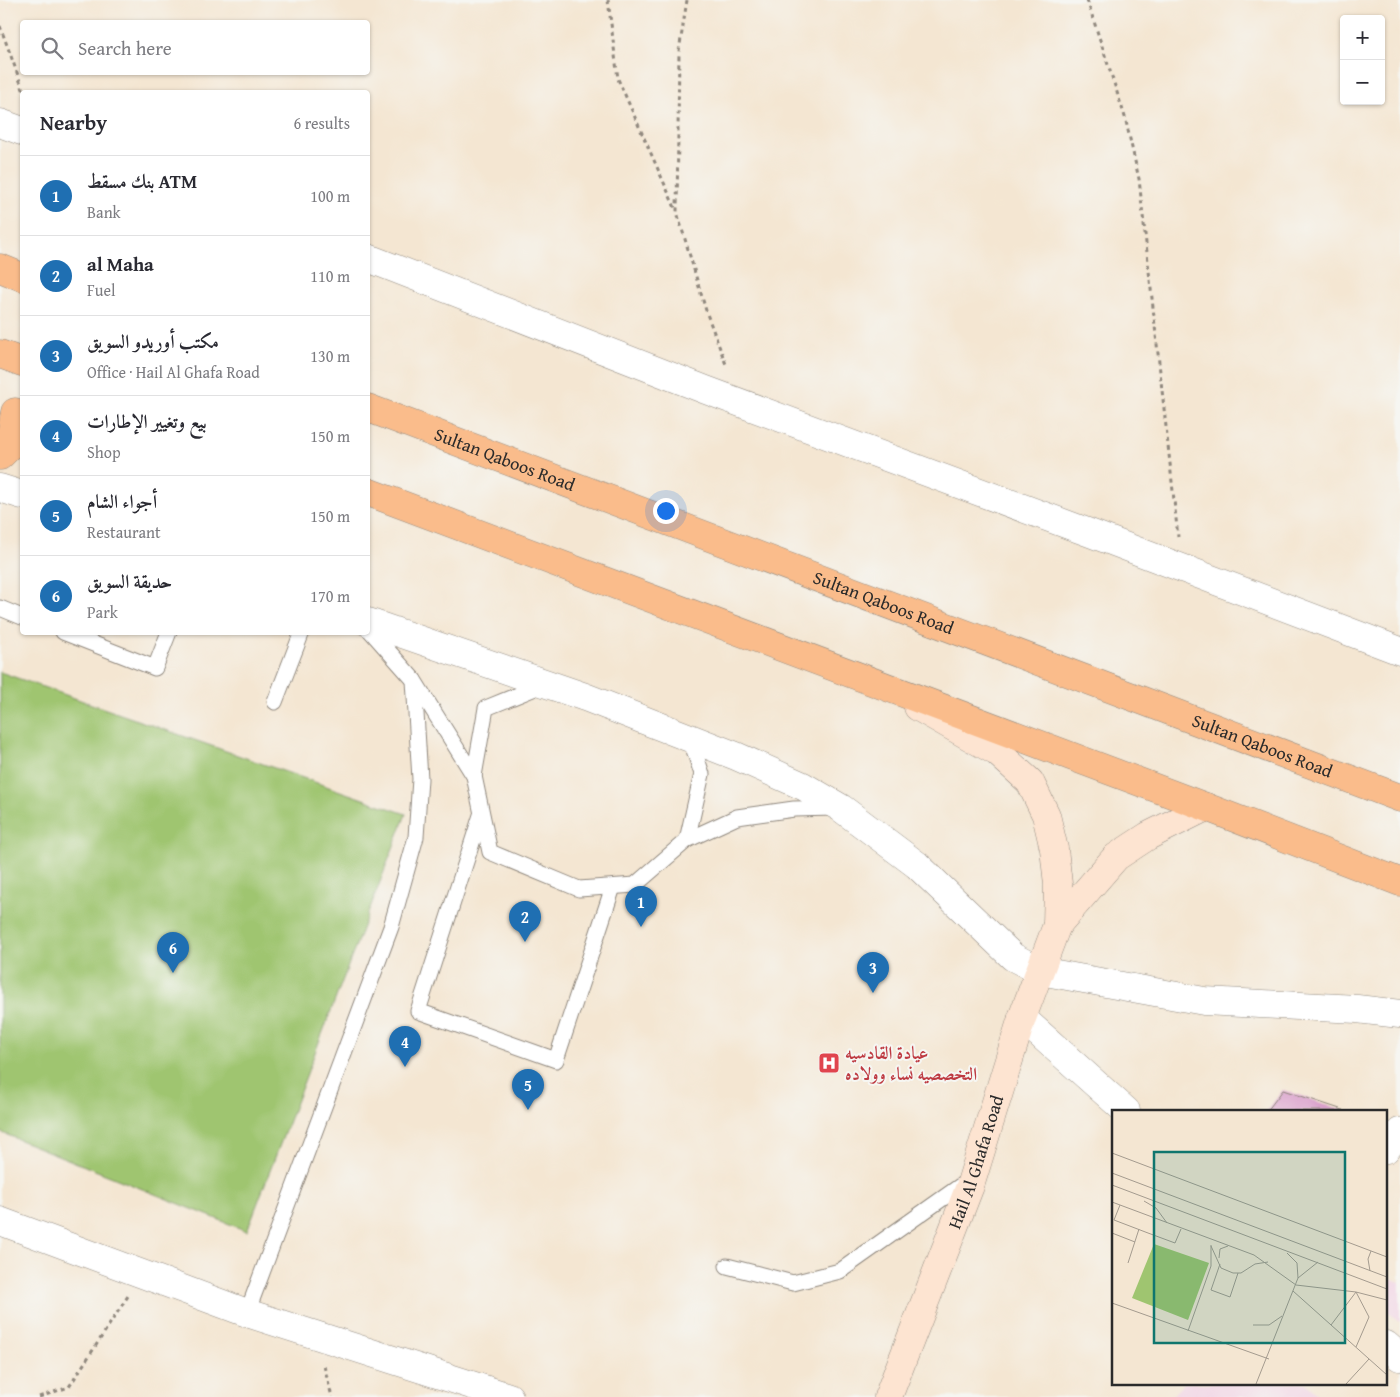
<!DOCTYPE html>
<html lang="en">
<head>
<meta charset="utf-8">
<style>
	body { margin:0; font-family:"Gentium Book Plus",Amiri,serif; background:#f2f2f3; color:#2b2b33 }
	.controls { position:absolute; right:15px; top:15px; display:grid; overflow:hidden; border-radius:5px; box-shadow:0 1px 4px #0004 }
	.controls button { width:45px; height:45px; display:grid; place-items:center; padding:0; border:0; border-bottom:1px solid #e1e1e2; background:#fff; color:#2b2b33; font:25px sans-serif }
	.you { position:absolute; left:665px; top:510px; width:18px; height:18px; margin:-12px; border:4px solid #fff; border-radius:50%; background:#1a73e8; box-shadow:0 0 0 8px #1a73e833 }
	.badge { display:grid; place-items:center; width:32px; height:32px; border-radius:50%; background:#1f6fb2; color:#fff; font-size:16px; font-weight:700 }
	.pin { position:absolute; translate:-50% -41px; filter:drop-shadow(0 1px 2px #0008) }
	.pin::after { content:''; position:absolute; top:26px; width:18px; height:15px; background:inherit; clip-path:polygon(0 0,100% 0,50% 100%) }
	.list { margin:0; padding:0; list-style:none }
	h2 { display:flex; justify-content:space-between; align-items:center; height:65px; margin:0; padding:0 20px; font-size:21px }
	h2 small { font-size:16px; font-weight:400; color:#7c7c81 }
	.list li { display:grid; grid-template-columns:32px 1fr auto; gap:15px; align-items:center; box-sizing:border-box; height:80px; padding:0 20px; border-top:1px solid #e1e1e2 }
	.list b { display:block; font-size:19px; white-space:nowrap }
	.list p { margin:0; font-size:16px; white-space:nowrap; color:#7c7c81 }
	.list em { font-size:16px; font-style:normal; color:#7c7c81 }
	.icon { flex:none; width:28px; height:28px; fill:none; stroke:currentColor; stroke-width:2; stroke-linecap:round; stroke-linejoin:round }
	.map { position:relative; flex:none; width:1400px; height:1397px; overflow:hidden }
	.search { position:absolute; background:#fff; box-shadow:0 1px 4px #0004; left:20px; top:20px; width:350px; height:55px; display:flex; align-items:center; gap:12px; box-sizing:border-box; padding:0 18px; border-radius:5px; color:#7c7c81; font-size:19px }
	.panel { position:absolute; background:#fff; box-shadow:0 1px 4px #0004; left:20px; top:90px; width:350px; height:545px; border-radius:5px }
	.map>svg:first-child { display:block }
	.built { fill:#f1d0e3 }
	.green { fill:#9fc570; stroke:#65784e }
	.building { fill:#d798c8 }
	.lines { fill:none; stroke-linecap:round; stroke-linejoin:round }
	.service-casing { stroke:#90887e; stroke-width:17 }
	.minor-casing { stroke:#90887e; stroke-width:29 }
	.tertiary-casing { stroke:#90887e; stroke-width:29 }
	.secondary-casing { stroke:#90887e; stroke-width:29 }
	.trunk-casing { stroke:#90887e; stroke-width:29 }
	.path { stroke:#90887e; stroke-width:3; stroke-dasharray:4 4; stroke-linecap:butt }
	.service { stroke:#fff; stroke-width:15 }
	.minor { stroke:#fff; stroke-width:28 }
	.tertiary { stroke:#fff; stroke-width:28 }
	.secondary { stroke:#fde4d1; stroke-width:28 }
	.trunk { stroke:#fabc8b; stroke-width:28 }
	.labels { text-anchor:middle; stroke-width:4; stroke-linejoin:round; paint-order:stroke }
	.street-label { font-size:18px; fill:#2b2b2b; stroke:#f6f6f2 }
	.health-label { font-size:18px; font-weight:bold; fill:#be3a42; stroke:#f6f6f2; text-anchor:start }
	.inset-road { fill:none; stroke:#a49b8f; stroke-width:1 }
	.view { fill:#0f766e; fill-opacity:0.15; stroke:#0f766e; stroke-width:2.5 }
	.inset-edge { fill:none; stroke:#2b2b2b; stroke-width:2.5 }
</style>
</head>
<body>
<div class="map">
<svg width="1400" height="1397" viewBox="0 0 1400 1397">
	<rect width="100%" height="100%" fill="#f6f6f2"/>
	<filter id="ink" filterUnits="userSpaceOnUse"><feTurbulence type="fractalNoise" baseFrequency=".02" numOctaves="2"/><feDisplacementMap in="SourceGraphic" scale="10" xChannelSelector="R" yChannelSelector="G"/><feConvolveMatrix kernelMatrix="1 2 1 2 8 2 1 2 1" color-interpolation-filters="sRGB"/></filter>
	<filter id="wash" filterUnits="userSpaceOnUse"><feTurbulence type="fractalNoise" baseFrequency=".0096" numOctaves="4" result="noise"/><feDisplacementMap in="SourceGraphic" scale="20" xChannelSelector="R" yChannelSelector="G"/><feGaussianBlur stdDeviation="1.12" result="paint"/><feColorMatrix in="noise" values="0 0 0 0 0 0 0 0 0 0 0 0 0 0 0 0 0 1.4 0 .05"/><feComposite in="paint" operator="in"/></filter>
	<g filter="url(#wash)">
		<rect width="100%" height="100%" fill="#f4e6d2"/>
		<g class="built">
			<polygon points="1388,1278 1400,1282 1400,1322 1386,1310 1386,1280"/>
			<polygon points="1184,1383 1306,1383 1320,1397 1171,1397"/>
		</g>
		<polygon class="green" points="0,672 406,814 247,1231 0,1132"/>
		<g id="blocks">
			<polygon class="building" points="1283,1090 1343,1110 1343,1111 1267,1111"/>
		</g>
	</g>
	<g filter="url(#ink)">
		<use href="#blocks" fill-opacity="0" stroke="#90887e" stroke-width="1"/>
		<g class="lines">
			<g class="service-casing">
				<g id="service">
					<polyline points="0,608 22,617"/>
					<polyline points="368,628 414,680 474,776 490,852 579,889 635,885 687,840 737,817 794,809 834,808"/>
					<polyline points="63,632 155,668 169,632"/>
					<polyline points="275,702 302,632"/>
					<polyline points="474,776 486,708 545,684"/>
					<polyline points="481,815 418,1011 556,1060 613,887"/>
					<polyline points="687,840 702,774 690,738"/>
					<polyline points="727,1266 793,1283 840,1271 970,1179"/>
					<polyline points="247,1313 391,927 416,837 420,779 414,680"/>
				</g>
			</g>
			<g class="minor-casing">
				<g id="minor">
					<polyline points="1022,1018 1126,1111"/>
					<polyline points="1386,1149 1400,1132"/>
					<polyline points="0,1221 247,1313 509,1397"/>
					<polyline points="1386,1345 1400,1357"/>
				</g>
			</g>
			<g class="tertiary-casing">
				<g id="tertiary">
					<polyline points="0,123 22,131"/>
					<polyline points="368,258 706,390 1090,533 1400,651"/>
					<polyline points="0,488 22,495"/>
					<polyline points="368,622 585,697 736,756 803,786 841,808 917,865 1013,957 1040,971 1204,1001 1357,1009 1400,1014"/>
				</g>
			</g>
			<g class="secondary-casing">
				<g id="secondary">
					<polyline points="1057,925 1116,857 1148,836 1206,807"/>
					<path id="s1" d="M888 1397 970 1186 1022 1018 1057 925 1058 884 1054 849 1046 815 1030 782 997 752 918 707"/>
				</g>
			</g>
			<g class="trunk-casing">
				<g id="trunk">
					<polyline points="0,268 22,277"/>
					<polyline points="0,354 22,362"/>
					<path id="s2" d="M368 408 1400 798"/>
					<polyline points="0,456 9,447 15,412"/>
					<polyline points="368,492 1206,807 1400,882"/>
				</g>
			</g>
			<g class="path">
				<polyline points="608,0 618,79 676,210"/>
				<polyline points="687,0 679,51 677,212 707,314 727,367"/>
				<polyline points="1087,0 1125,117 1139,179 1178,537"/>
				<polyline points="0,26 24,92"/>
				<polyline points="324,1366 332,1397"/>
				<polyline points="39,1397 69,1387 128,1296"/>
			</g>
			<use href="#service" class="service"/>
			<use href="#minor" class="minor"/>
			<use href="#tertiary" class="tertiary"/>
			<use href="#secondary" class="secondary"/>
			<use href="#trunk" class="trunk"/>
		</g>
	</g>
	<defs>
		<g id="hospital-square" transform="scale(1.125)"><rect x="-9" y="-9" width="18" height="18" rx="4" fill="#e0444e" stroke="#f6f6f2"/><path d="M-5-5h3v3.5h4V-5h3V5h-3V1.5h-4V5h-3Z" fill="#fff"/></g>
	</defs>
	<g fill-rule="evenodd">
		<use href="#hospital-square" x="829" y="1063"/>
	</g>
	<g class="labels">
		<g class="street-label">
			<text dy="6" stroke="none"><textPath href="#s2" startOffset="146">Sultan Qaboos Road</textPath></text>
			<text dy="6" stroke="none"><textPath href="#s2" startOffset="551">Sultan Qaboos Road</textPath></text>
			<text dy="6" stroke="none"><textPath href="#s2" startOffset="956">Sultan Qaboos Road</textPath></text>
			<text dy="6" stroke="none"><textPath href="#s1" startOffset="251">Hail Al Ghafa Road</textPath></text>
		</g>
		<g class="health-label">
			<text x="845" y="1059">عيادة القادسيه<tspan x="845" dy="21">التخصصيه نساء وولاده</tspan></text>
		</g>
	</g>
	<g transform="translate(1112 1110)">
		<rect width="275" height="275" fill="#f4e6d2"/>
		<path d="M42 134 97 153 76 210 20 188Z" fill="#9fc570"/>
		<path class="inset-road" d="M0 43 275 147M0 63 275 167M0 75 275 179M32 91 44 98 55 113M0 92 142 145 184 175 244 182 275 190M8 95 2 110 36 123 63 133 69 119M0 123 23 132M99 136 109 158 121 163H129L143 154 156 152M107 148 108 139 116 136M16 153 27 119M108 154 99 180 118 187 126 163M258 161 256 149 259 141M186 168 206 152M181 181 275 265M0 193 157 249M141 215H157L170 206M219 215 244 182M76 221 99 156V135M244 237 257 207 244 182M144 274 186 168 185 153 175 143M234 274 257 249"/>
		<path class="view" d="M42 42H233V233H42Z"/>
		<rect width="275" height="275" class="inset-edge"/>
	</g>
</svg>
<div class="controls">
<button>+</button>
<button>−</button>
</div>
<div class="you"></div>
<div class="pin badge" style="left:641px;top:927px">1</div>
<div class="pin badge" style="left:525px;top:942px">2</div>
<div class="pin badge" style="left:873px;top:993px">3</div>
<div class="pin badge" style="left:405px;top:1067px">4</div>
<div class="pin badge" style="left:528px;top:1110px">5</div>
<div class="pin badge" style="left:173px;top:973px">6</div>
<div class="search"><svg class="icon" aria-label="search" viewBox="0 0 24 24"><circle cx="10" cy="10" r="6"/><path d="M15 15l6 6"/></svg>Search here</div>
<section class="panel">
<h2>Nearby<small>6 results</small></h2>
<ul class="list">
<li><span class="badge">1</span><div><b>بنك مسقط ATM</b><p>Bank</p></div><em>100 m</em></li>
<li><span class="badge">2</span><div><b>al Maha</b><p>Fuel</p></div><em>110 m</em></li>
<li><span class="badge">3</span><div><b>مكتب أوريدو السويق</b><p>Office · Hail Al Ghafa Road</p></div><em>130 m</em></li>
<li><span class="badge">4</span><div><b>بيع وتغيير الإطارات</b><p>Shop</p></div><em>150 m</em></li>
<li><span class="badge">5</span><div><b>أجواء الشام</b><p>Restaurant</p></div><em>150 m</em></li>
<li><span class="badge">6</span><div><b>حديقة السويق</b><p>Park</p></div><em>170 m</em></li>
</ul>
</section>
</div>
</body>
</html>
